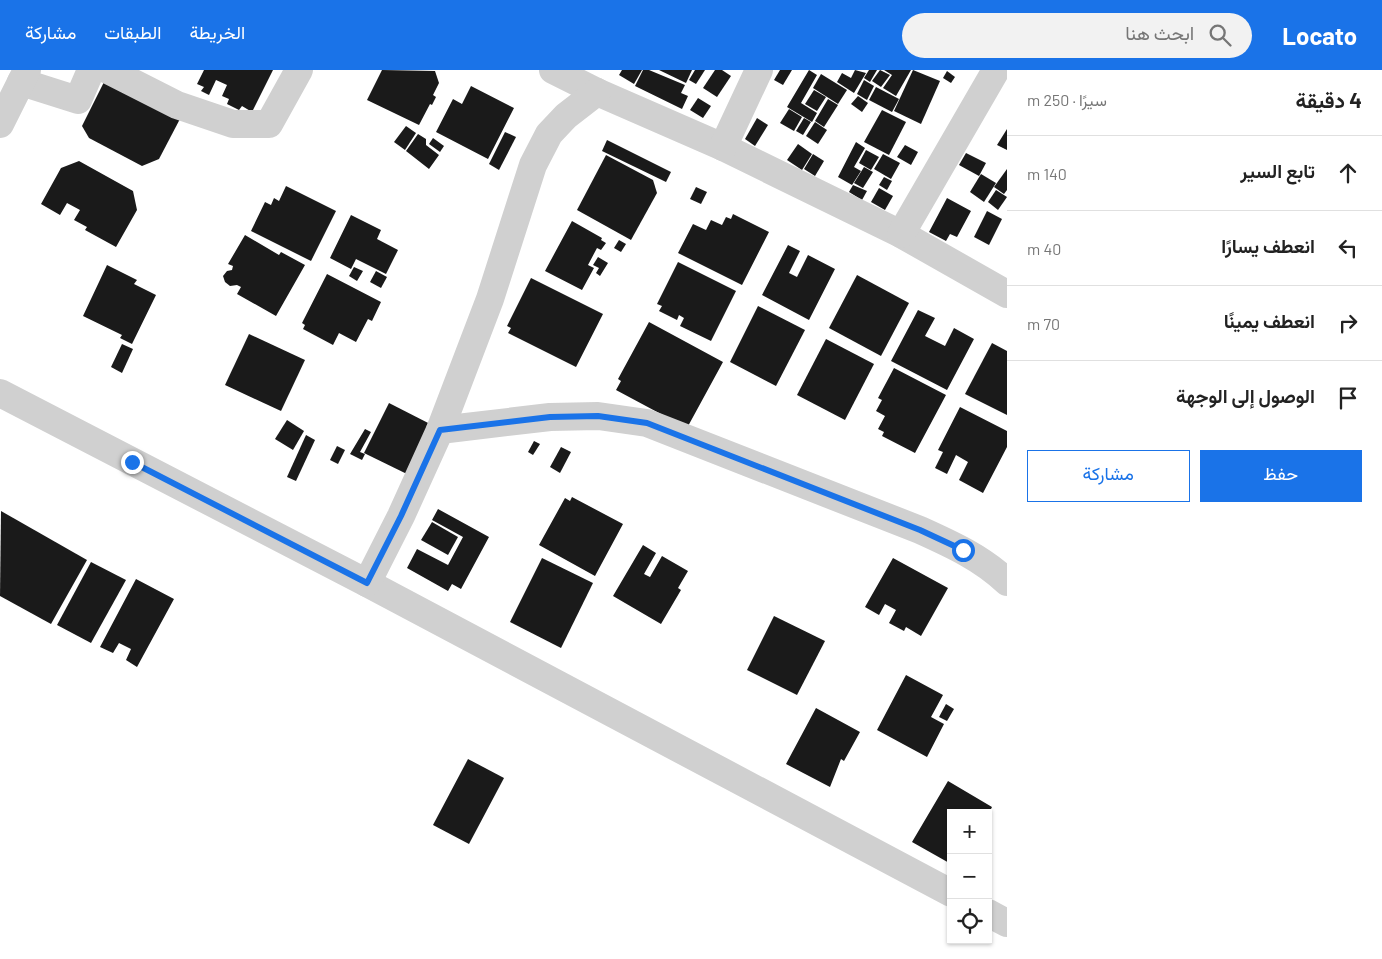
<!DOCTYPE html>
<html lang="ar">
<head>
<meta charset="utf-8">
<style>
	body { margin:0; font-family:Barlow,Vazirmatn,sans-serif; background:#f2f2f2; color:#222; direction:rtl }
	.controls { position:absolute; right:15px; bottom:15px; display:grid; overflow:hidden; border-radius:0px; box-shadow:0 1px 4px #0004 }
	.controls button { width:45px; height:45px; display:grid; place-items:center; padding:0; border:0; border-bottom:1px solid #e0e0e0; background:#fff; color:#222; font:25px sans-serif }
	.stop { position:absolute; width:15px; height:15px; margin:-11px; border:4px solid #1a73e8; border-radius:50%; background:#fff }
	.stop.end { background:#1a73e8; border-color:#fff; box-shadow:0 1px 5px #0008 }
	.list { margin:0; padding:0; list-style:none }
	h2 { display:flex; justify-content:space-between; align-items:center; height:65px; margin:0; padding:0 20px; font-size:21px }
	h2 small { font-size:16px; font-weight:400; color:#767676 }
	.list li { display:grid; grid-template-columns:32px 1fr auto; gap:15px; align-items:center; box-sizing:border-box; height:75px; padding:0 20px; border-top:1px solid #e0e0e0 }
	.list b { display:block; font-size:19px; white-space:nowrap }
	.list em { font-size:16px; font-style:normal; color:#767676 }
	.actions { display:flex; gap:10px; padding:15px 20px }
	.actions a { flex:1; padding:11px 0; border:1px solid #1a73e8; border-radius:0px; text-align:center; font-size:18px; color:#1a73e8 }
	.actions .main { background:#1a73e8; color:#fff }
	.icon { flex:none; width:28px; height:28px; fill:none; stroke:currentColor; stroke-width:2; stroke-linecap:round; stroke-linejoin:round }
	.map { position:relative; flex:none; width:1007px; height:889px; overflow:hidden; direction:ltr }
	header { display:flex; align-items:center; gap:30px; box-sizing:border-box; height:70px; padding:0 25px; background:#1a73e8; color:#fff }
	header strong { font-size:24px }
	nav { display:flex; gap:28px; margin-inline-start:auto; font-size:18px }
	.search { width:350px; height:45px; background:#f2f2f2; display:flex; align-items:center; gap:12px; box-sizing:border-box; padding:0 18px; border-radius:28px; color:#767676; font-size:19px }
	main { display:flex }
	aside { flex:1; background:#fff }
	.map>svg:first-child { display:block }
	.building { fill:#1a1a1a }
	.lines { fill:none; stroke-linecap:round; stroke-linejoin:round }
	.minor { stroke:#d0d0d0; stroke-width:28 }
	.route { stroke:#1a73e8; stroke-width:6 }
</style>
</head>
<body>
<header>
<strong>Locato</strong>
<div class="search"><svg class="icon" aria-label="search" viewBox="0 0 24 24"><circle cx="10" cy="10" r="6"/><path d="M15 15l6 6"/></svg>ابحث هنا</div>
<nav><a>الخريطة</a><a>الطبقات</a><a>مشاركة</a></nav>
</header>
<main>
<aside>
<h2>4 دقيقة<small>سيرًا · 250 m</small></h2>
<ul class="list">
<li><svg class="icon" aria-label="ahead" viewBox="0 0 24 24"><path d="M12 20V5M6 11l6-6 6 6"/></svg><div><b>تابع السير</b></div><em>140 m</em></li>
<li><svg class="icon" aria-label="left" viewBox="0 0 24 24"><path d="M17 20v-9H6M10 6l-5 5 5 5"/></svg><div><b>انعطف يسارًا</b></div><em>40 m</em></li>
<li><svg class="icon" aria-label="right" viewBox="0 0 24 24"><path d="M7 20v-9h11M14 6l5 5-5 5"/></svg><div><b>انعطف يمينًا</b></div><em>70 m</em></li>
<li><svg class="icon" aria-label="arrive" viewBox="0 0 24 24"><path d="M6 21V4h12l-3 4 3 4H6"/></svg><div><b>الوصول إلى الوجهة</b></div></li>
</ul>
<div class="actions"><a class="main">حفظ</a><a>مشاركة</a></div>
</aside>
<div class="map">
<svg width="1007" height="889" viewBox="0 0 1007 889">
	<rect width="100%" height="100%" fill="#fff"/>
	<g class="building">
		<polygon points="204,0 273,0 252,42 242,36 239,40 227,34 229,29 222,26 227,15 216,10 209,25 201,21 204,17 197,14"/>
		<polygon points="382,0 435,1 439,13 433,25 436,27 432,35 430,34 419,55 367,30"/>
		<polygon points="622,0 642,0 634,14 619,5"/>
		<polygon points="643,0 649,0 685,15 681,23 688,26 682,39 635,16"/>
		<polygon points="659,0 692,0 686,13"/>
		<polygon points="695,0 705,0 696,14 689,10"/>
		<polygon points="715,0 722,0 731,6 717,27 703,18"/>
		<polygon points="780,0 792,0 783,15 774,10"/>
		<polygon points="809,0 817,5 801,33 817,43 812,52 787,37"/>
		<polygon points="855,0 866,3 854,23 837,12 842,3 851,8"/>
		<polygon points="869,0 877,0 870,12 864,8"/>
		<polygon points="880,0 890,5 881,17 872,11"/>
		<polygon points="884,0 911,0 896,26 883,18 892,5"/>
		<polygon points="913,0 940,11 921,54 894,41"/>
		<polygon points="947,1 955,7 951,13 943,8"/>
		<polygon points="821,4 847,20 838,34 813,18"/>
		<polygon points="106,8 181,47 159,89 142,96 89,68 82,56"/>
		<polygon points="864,10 874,16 867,30 857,24"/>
		<polygon points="471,16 514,38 488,89 436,62 453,29 462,34"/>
		<polygon points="876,17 899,29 892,42 869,30"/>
		<polygon points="814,20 826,27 817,41 805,34"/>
		<polygon points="858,26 868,33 862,42 851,34"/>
		<polygon points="698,28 711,36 703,48 690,40"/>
		<polygon points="828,29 838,35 824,57 815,51"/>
		<polygon points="789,39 802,47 794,61 780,53"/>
		<polygon points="882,40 906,52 889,85 864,72"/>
		<polygon points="757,48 768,55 755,76 745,69"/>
		<polygon points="804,48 811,52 803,65 796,61"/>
		<polygon points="815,52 827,60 818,74 806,66"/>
		<polygon points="406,56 416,63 405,80 394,72"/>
		<polygon points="1007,59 1007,80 997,75"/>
		<polygon points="505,62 516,67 499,100 489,94"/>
		<polygon points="418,64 426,69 426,75 439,85 429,99 406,81"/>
		<polygon points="433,68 444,76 440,82 429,74"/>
		<polygon points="607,70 671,102 666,112 602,81"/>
		<polygon points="856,72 865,78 854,97 861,101 852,115 838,107"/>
		<polygon points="798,74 812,84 802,100 787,90"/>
		<polygon points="905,75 918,82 911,95 897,87"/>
		<polygon points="866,80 879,87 871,100 859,93"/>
		<polygon points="966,83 986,93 979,106 959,95"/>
		<polygon points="813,84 824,91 815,106 804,99"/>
		<polygon points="883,84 900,93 891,109 874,99"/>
		<polygon points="606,85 653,110 657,123 631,170 577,140"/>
		<polygon points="79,91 133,121 137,140 116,177 85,160 87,157 74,150 80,140 67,133 60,145 41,134 61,98"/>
		<polygon points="864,97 873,102 863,118 854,113"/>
		<polygon points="1007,99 1007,120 1004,124 994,117"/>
		<polygon points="981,104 996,113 984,132 970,122"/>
		<polygon points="884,107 892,111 887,120 879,115"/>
		<polygon points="853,115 867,121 862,130 849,122"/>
		<polygon points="286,116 336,141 311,191 251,161 265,132 271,135 274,128 279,131"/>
		<polygon points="696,117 707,122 701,134 690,129"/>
		<polygon points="879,118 893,126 885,140 871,132"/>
		<polygon points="996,120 1007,127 998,140 988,132"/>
		<polygon points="947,128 971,141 957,167 950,164 946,171 929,162"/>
		<polygon points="987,141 1002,149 989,175 974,167"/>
		<polygon points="733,144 769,162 742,215 678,183 693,154 706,160 711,150 722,155 726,147 731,149"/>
		<polygon points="351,145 381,160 377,169 398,180 386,204 356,189 351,199 330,188"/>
		<polygon points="572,151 602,168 601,170 606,173 601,180 597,178 588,195 594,198 582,220 545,201"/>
		<polygon points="245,165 279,185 281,182 305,195 276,246 237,224 241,217 237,215 230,216 225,212 223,206 227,201 232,200 233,196 228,194"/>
		<polygon points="619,170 626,174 621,182 614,178"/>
		<polygon points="788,175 800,181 789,203 797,207 808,185 835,199 809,250 762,225"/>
		<polygon points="598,187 608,193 600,206 596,203 599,198 593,195"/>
		<polygon points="678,192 736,221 711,271 680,256 684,248 679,245 677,250 659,241 662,236 657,234"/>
		<polygon points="107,195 137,210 134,214 156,225 132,274 120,268 122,265 83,246"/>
		<polygon points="354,197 363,201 357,211 349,206"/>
		<polygon points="376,201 387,207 381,218 370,212"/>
		<polygon points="327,204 381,232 372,251 368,249 356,272 339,263 333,275 303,259 305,255 302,253"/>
		<polygon points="857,205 909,233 881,286 829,258"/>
		<polygon points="531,208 603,244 576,297 508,263 511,258 507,256"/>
		<polygon points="758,236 805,260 776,316 730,292"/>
		<polygon points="918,240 935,248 925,266 945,276 954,258 974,269 947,320 891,291"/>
		<polygon points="649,252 723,292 687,358 616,320 621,311 618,309"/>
		<polygon points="249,264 305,290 281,341 225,315"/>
		<polygon points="826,269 874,294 845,350 797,325"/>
		<polygon points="992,273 1007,281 1007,345 965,324"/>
		<polygon points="122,274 133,279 122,303 111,297"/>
		<polygon points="894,298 946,325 915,383 882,366 884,362 878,359 885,346 876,341 882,330 878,328"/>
		<polygon points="389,333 436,357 411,406 364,383"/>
		<polygon points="960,337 1007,361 1007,377 983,423 959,410 968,392 956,385 947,404 935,398 943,382 938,380"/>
		<polygon points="287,350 304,361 293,380 275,369"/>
		<polygon points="365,359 371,362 360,382 365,384 362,390 350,384"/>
		<polygon points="306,365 315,370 296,411 287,407"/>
		<polygon points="534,371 540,374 533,385 528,382"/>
		<polygon points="337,376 345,380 338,394 330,390"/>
		<polygon points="561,377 571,382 560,403 550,397"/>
		<polygon points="572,427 623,454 595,506 539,475 565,428 570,431"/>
		<polygon points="438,439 489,467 461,519 452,514 448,521 407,498 417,479 448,495 463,467 432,450"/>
		<polygon points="1,441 87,490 51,554 0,526"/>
		<polygon points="432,452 458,467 448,485 421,470"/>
		<polygon points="643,475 656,483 644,504 650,507 662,486 688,501 678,518 681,520 661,554 613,526"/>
		<polygon points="542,488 593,513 561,578 510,552"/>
		<polygon points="893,488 948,518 921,566 906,557 904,561 889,553 896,540 885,534 879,545 865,537"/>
		<polygon points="91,492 126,510 91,573 57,555"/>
		<polygon points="136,509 174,529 137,597 126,590 131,579 119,573 113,583 100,577"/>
		<polygon points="774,546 825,571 797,625 747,600"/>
		<polygon points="906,605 943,625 931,647 944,654 927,687 877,660"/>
		<polygon points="946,634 954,639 947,651 939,647"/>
		<polygon points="816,638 860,662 844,691 841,689 830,717 786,694"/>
		<polygon points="468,689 504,708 469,774 433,755"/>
		<polygon points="948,711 992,737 989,743 951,743 951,794 912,772"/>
	</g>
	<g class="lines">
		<g class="minor">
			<polyline points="108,0 177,35 233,54 269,54 299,0"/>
			<polyline points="553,0 597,22 723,77 901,164 1007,224"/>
			<polyline points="21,12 78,30 91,0"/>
			<polyline points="0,54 27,0"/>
			<polyline points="723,77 759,0"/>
			<polyline points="901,164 996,0"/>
			<polyline points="0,323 367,513 951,823"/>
			<path d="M440 360 550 347 598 346 647 353 920 460C951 474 982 488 1007 512"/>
			<polyline points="367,513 401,446 440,360 490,229 533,95 549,64 566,46 597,22"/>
			<polyline points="988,843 1007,853"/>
		</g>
	</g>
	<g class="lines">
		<polyline class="route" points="132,392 367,513 401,446 440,360 550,347 598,346 647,353 920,460 963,480"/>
	</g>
</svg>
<div class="controls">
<button>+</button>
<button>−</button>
<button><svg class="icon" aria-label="locate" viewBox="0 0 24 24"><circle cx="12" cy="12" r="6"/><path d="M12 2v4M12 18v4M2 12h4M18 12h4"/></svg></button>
</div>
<div class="stop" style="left:963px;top:480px"></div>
<div class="stop end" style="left:132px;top:392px"></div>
</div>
</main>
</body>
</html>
